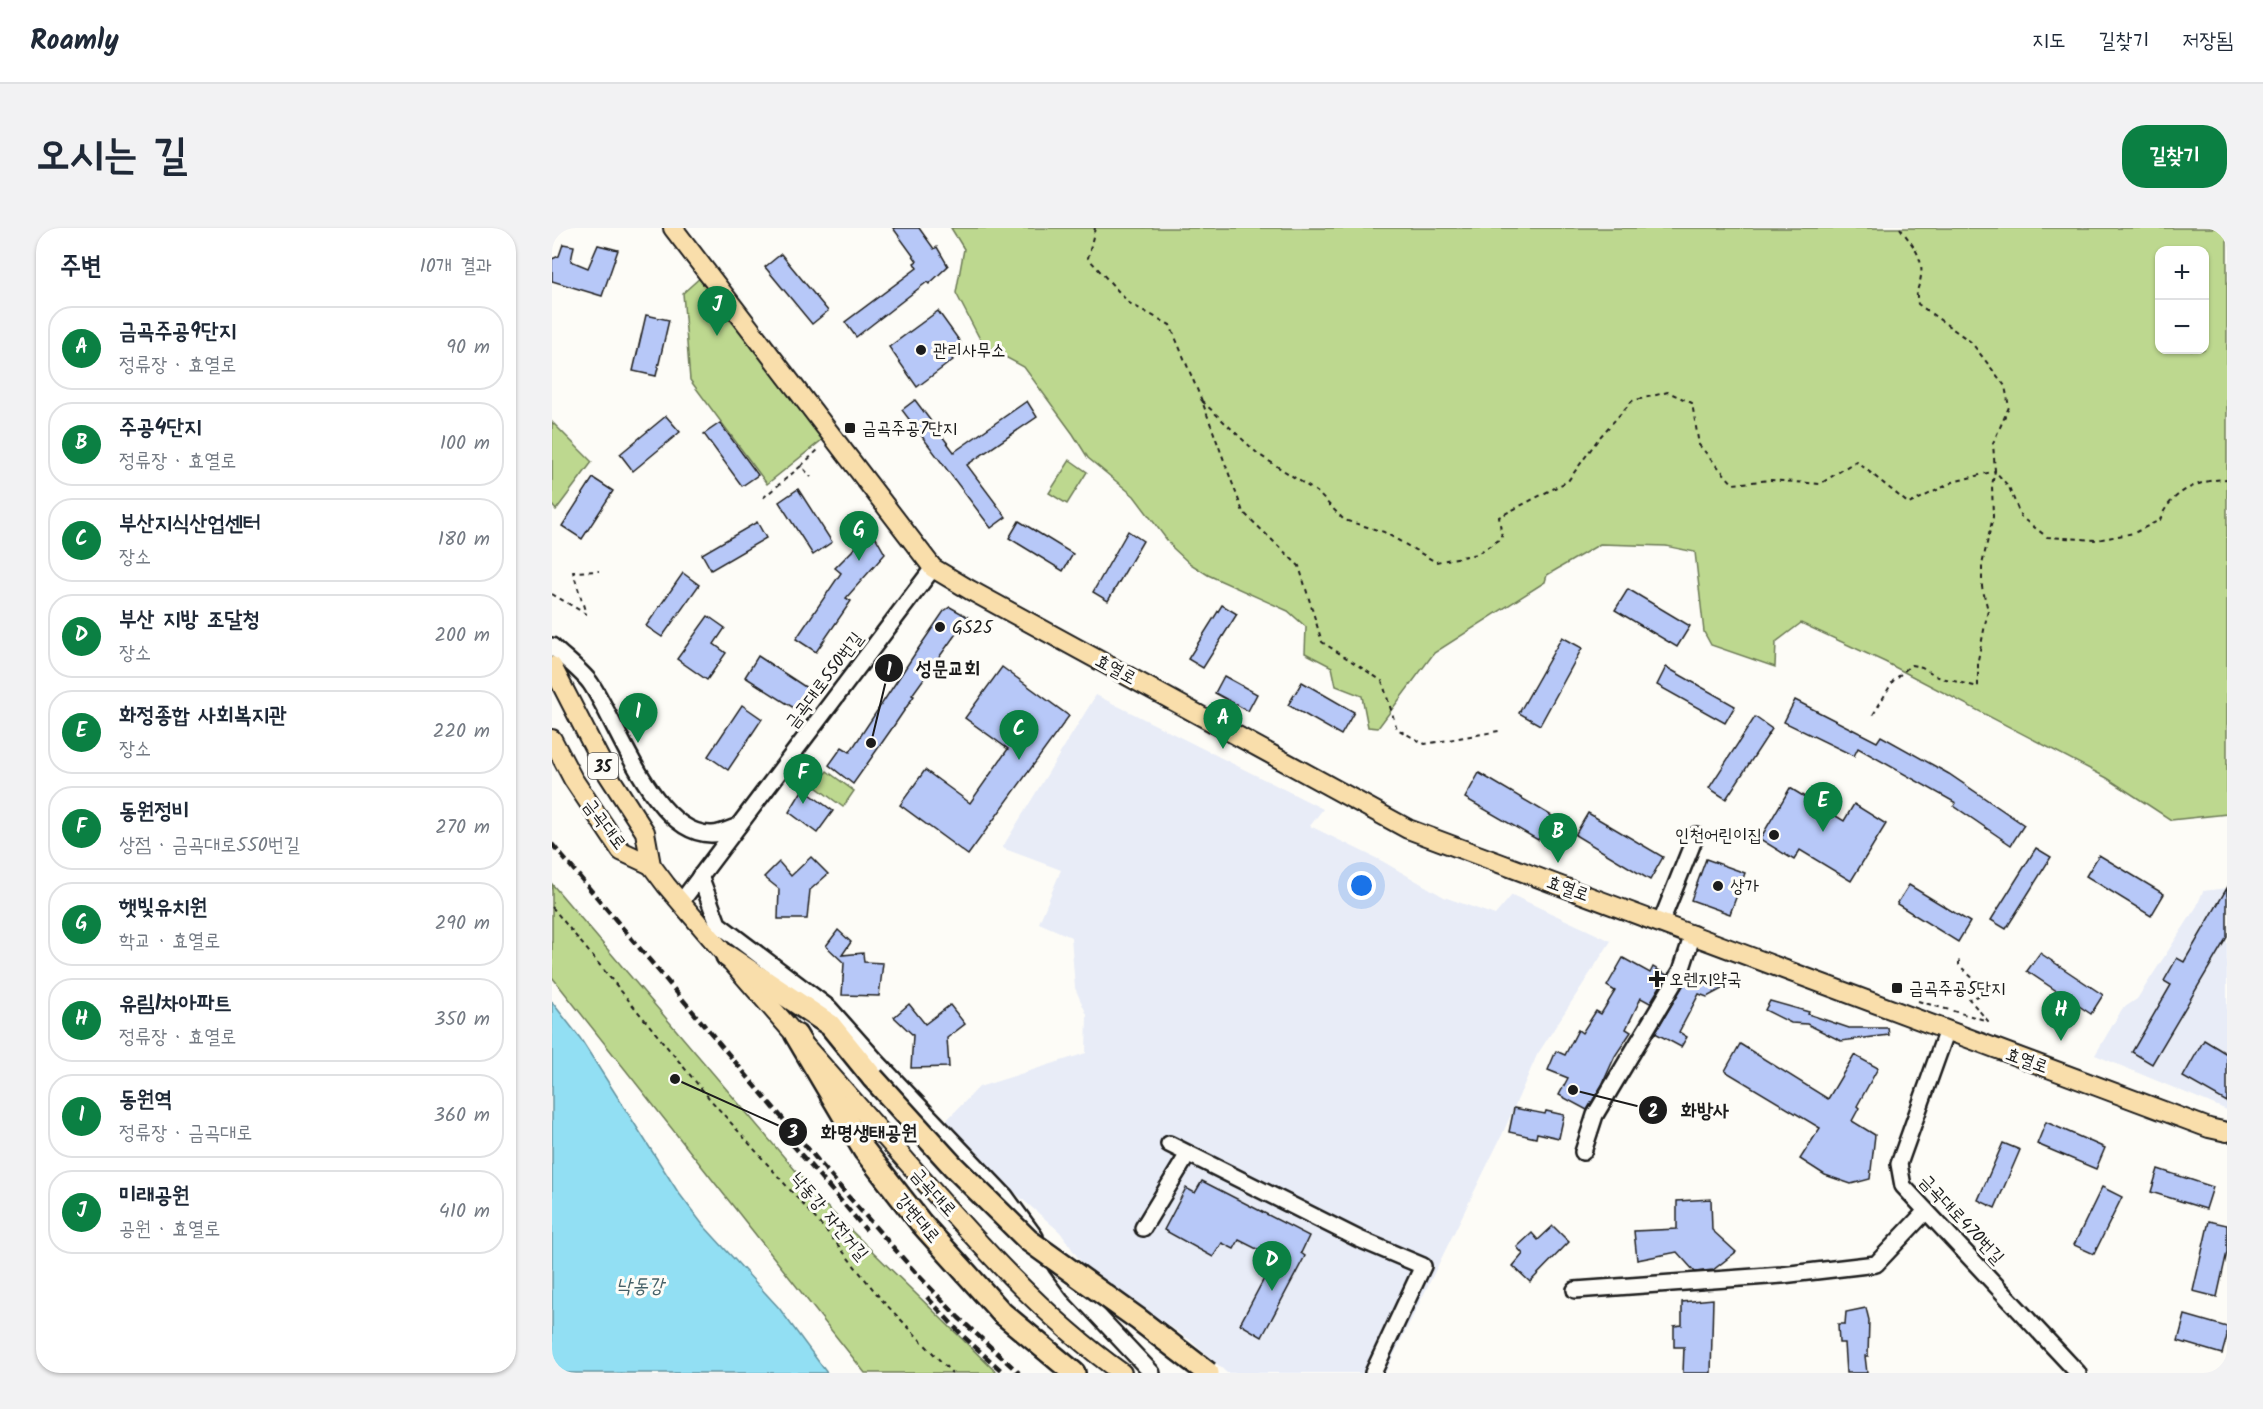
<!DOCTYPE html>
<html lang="ko">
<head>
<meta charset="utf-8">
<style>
	body { margin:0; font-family:Kalam,"Poor Story",sans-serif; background:#f2f2f3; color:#1f2937 }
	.controls { position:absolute; right:18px; top:18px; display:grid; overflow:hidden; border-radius:12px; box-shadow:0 2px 4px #0004 }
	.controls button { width:54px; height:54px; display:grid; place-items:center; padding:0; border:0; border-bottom:2px solid #e0e1e3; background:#fff; color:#1f2937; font:30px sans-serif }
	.you { position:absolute; left:810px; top:658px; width:21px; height:21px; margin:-15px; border:4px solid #fff; border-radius:50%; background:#1a73e8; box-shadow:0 0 0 9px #1a73e833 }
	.badge { display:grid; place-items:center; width:39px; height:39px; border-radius:50%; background:#0b8043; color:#fff; font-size:20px; font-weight:700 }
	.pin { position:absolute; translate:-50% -50px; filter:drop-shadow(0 2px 3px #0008) }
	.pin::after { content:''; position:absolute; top:32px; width:21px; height:18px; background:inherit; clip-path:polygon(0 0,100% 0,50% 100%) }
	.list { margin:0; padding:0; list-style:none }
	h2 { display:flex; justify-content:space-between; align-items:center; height:78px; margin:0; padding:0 24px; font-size:26px }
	h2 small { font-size:20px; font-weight:400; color:#747a83 }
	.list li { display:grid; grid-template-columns:39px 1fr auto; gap:18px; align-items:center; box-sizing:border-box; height:84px; margin:0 12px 12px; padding:0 12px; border:2px solid #e0e1e3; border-radius:24px }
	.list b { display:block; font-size:22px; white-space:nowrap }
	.list p { margin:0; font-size:20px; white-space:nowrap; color:#747a83 }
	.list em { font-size:20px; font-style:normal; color:#747a83 }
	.map { position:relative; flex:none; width:1675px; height:1145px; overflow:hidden; border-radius:24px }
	header { display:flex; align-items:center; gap:36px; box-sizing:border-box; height:84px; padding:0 30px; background:#fff; border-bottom:2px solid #e0e1e3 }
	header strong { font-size:28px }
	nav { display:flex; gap:33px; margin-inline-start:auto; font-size:21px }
	.intro { display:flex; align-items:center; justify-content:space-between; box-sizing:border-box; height:144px; padding:0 36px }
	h1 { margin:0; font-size:42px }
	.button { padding:15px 27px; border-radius:24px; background:#0b8043; color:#fff; font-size:21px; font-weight:700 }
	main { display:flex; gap:36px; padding:0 36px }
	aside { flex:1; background:#fff; border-radius:24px; box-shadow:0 2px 4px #0004 }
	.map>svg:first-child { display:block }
	.built { fill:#e8ecf7 }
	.green { fill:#bdd88f; stroke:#6c7a56; stroke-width:1.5; fill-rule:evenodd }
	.water { fill:#92dff3; stroke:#63919d; stroke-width:1.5 }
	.building { fill:#b7c8f8; stroke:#1c1c1c; stroke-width:1.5 }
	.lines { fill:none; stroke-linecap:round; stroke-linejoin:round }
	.minor-casing { stroke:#1c1c1c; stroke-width:20 }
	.major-casing { stroke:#1c1c1c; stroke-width:22 }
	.highway-casing { stroke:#1c1c1c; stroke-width:26 }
	.path { stroke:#1c1c1c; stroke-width:2; stroke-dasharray:4.5 4.5; stroke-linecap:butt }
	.minor { stroke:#fdfcf7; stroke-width:15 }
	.major { stroke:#f9deab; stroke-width:18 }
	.highway { stroke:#f9deab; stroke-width:21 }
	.rail { stroke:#1c1c1c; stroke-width:4.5; stroke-dasharray:9 4.5; stroke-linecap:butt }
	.highway-bridge-casing { stroke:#1c1c1c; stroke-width:26; stroke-linecap:butt }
	.highway-bridge { stroke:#f9deab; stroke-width:21 }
	.poi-dot { fill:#1c1c1c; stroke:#fdfcf7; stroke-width:2 }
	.labels { text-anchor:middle; stroke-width:6; stroke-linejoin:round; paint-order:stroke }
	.shield { fill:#fdfcf7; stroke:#605f5e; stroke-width:1.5 }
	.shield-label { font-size:16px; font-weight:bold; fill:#1c1c1c }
	.poi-label { font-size:18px; fill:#1c1c1c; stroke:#fdfcf7; text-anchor:start }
	.street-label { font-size:18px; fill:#1c1c1c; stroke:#fdfcf7 }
	.water-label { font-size:20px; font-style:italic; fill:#456067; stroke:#fdfcf7 }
	.leader { fill:none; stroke:#1c1c1c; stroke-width:2 }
	.callout-dot { fill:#1c1c1c; stroke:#fdfcf7; stroke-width:2 }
	.mark-label { font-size:18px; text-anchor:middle; font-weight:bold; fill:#fff }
	.callout-label { font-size:20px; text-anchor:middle; font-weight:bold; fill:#1c1c1c; stroke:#fdfcf7; stroke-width:6; stroke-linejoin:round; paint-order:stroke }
</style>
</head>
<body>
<header>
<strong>Roamly</strong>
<nav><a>지도</a><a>길찾기</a><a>저장됨</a></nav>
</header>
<div class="intro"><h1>오시는 길</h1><a class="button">길찾기</a></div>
<main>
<aside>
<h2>주변<small>10개 결과</small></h2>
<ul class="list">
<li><span class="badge">A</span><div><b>금곡주공9단지</b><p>정류장 · 효열로</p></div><em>90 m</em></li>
<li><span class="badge">B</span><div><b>주공4단지</b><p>정류장 · 효열로</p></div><em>100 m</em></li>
<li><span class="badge">C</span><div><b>부산지식산업센터</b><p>장소</p></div><em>180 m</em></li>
<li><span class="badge">D</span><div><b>부산 지방 조달청</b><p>장소</p></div><em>200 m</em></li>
<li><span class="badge">E</span><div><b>화정종합 사회복지관</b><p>장소</p></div><em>220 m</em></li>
<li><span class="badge">F</span><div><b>동원정비</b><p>상점 · 금곡대로550번길</p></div><em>270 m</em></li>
<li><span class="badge">G</span><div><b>햇빛유치원</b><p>학교 · 효열로</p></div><em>290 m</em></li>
<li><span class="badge">H</span><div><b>유림1차아파트</b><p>정류장 · 효열로</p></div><em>350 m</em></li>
<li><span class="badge">I</span><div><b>동원역</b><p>정류장 · 금곡대로</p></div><em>360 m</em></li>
<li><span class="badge">J</span><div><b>미래공원</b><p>공원 · 효열로</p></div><em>410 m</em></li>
</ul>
</aside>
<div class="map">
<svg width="1675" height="1145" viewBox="0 0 1675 1145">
	<rect width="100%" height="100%" fill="#fdfcf7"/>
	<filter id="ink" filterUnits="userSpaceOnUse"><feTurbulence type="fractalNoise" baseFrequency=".0167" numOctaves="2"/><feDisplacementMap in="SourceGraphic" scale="12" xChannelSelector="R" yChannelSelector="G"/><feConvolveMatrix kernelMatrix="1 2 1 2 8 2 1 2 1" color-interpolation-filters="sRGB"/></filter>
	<g filter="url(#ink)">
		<g class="built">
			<polygon points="544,467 771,581 758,598 830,633 892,669 943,687 960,667 1059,713 985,827 950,907 833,1145 675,1145 638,1112 534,1041 508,1004 388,899 427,859 534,825 535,787 523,760 519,709 487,695 509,642 450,620"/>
			<polygon points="1675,660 1675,882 1543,827 1570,781 1585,771 1645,678 1651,663"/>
		</g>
		<g class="green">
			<path d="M399 0H1675V586L1619 592 1555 550 1333 434 1249 395 1224 414 1223 439 1159 417 1152 404 1143 324 1114 318 1048 316 995 347 993 354 882 425 826 500 816 499 810 468 784 458 780 439 753 425 754 399 736 383 656 347 637 335 621 320 582 268 536 230 521 206 472 139 431 117 404 65 412 21ZM1608 22H1652V122H1608Z"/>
			<polygon points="151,47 271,211 215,256 138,152 131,65"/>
			<polygon points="0,194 40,234 4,282 0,277"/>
			<polygon points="518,232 535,244 515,276 497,265"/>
			<polygon points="275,543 302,563 291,579 264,559"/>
			<polygon points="0,656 272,976 445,1145 313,1145 0,749"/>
		</g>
		<polygon class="water" points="0,774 28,810 126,964 151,997 227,1080 275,1145 0,1145"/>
		<g class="building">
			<polygon points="341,0 367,0 382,21 385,19 396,38 377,56 375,54 304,109 293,94 365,40 362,35 365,33"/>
			<polygon points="11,16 22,18 19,33 36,40 46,17 66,22 50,68 0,53 0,31 7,28"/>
			<polygon points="229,26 276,83 260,96 213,39"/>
			<polygon points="386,83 409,115 395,125 401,132 365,159 337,119"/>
			<polygon points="94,87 117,92 104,148 81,143"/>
			<polygon points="363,172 402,224 475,173 485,189 415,237 454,289 439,300 350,182"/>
			<polygon points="114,188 128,204 81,243 68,226"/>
			<polygon points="168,195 206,247 190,258 152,206"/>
			<polygon points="41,250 61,263 30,311 10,298"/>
			<polygon points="246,261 280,314 261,327 227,274"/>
			<polygon points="467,293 521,326 511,343 457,310"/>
			<polygon points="205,294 214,310 159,342 150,326"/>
			<polygon points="320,303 333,326 294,370 299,373 264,424 244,411 289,345 283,340"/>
			<polygon points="576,303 591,313 556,373 541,364"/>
			<polygon points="131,345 147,357 110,409 94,398"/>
			<polygon points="1076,361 1138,398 1125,419 1063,382"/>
			<polygon points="670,377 685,386 651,440 636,431"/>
			<polygon points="398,379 416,389 360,467 362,468 341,499 301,556 277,537 290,519 298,524 366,421 392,383"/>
			<polygon points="156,388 173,400 162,416 174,425 155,452 125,431"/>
			<polygon points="1010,409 1030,420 988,497 967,485"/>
			<polygon points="206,428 258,462 245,482 193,449"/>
			<polygon points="450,439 517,488 416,627 348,577 373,542 418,575 456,521 413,490"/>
			<polygon points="1114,439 1183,478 1173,495 1105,457"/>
			<polygon points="672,448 705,466 696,483 663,465"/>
			<polygon points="750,454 802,484 789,507 736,477"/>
			<polygon points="1243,472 1325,514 1329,508 1397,546 1472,597 1459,617 1402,578 1404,575 1306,520 1302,528 1232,494"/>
			<polygon points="190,477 210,491 176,542 156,528"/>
			<polygon points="1203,489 1220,501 1174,571 1157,560"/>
			<polygon points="927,545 1000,588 986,612 913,570"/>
			<polygon points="1238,560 1292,593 1302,576 1334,596 1299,653 1248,622 1242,632 1208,611"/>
			<polygon points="251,561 281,583 265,605 237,584"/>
			<polygon points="1036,585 1111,629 1098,652 1023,607"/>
			<polygon points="1484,620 1499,629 1454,701 1439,692"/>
			<polygon points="1547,627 1612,666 1599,688 1534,648"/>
			<polygon points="259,629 276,646 258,662 255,691 226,691 227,661 212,649 227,634 239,648"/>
			<polygon points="1154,631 1193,645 1178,686 1139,672"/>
			<polygon points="1357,657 1418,694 1406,714 1345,676"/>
			<polygon points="1675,660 1675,709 1600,836 1580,824 1619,757 1612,753 1625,730 1632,734"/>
			<polygon points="286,702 299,714 290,727 311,725 312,734 331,735 327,768 290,767 292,735 274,718"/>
			<polygon points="1488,725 1551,767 1539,786 1475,743"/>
			<polygon points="1071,730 1098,745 1101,739 1115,747 1098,775 1089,770 1074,801 1079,804 1063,828 1050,857 1035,882 1007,867 1016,850 996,842 1004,823 1013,827 1026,802 1030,805 1044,783 1049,786 1063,763 1055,758"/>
			<polygon points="1140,742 1181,755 1155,769 1147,766 1127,804 1135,809 1129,819 1103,805"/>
			<polygon points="1218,773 1257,784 1256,786 1297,800 1336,800 1337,807 1289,813 1255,796 1239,795 1213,782"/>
			<polygon points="357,776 373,796 398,777 413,796 395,810 397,839 359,840 361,807 342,789"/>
			<polygon points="1652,812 1675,826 1675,874 1631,849"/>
			<polygon points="1188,816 1276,871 1302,827 1326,840 1305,878 1307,880 1300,893 1323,907 1318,951 1299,956 1273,947 1248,931 1268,900 1173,843"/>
			<polygon points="962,880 993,886 994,883 1012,887 1007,910 985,905 984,910 957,904"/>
			<polygon points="1494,894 1553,920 1544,941 1485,916"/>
			<polygon points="1451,915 1468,922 1443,980 1426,972"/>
			<polygon points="1606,941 1661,959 1654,981 1599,964"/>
			<polygon points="650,953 757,1008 749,1025 753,1028 710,1109 688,1096 723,1030 687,1012 682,1021 670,1015 661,1029 612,1002 634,960 643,965"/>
			<polygon points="1550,959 1570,969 1542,1026 1522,1017"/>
			<polygon points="1159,971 1160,1002 1184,1024 1161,1042 1143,1044 1125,1024 1085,1032 1082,1003 1125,1001 1125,973"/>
			<polygon points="1657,993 1675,997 1675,1024 1665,1069 1641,1063"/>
			<polygon points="1001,998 1017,1014 978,1054 961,1038 971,1026 965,1019 980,1005 986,1012"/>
			<polygon points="1161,1071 1159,1145 1131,1145 1132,1119 1122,1119 1122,1098 1130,1097 1130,1074"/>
			<polygon points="1314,1080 1317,1092 1316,1128 1313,1128 1315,1145 1294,1145 1292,1115 1287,1115 1286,1096 1293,1096 1294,1084"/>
			<polygon points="1633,1087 1675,1099 1675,1108 1670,1126 1626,1113"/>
		</g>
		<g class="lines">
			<g class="minor-casing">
				<g id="minor">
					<path d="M0 418C11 429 31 444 39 456 66 496 103 608 160 606 168 606 178 601 186 598"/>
					<polyline points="148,648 166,696 277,780 326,835 453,968 483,1009"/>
					<polyline points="129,674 381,340"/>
					<polyline points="1109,694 1144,607"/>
					<polyline points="1395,802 1347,936 1351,958 1526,1145"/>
					<polyline points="617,916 807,1011 871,1038 821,1145"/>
					<polyline points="1031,924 1043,887 1129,743 1141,706"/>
					<polyline points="591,1000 636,926"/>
					<polyline points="504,1038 522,1062 600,1145"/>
					<polyline points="1023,1062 1230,1047 1324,1036 1374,983"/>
				</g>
			</g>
			<g class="major-casing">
				<g id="major">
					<polyline points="121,0 381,340 418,362 856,601 1657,900 1675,904"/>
					<path d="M0 438 55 545 93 604 99 637 114 657C186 743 261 827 335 911 408 994 480 1081 570 1145"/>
					<polyline points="0,511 21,551 69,623 99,637"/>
				</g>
			</g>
			<g class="highway-casing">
				<g id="highway">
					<polyline points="175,728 278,797 321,850"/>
					<polyline points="244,807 312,922 369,995 450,1085 522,1145"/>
				</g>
			</g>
			<g class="path">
				<polyline points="543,0 536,30 577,75 618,97 650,173 691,284 747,338 770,414 830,453 845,501 873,516 947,503"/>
				<path d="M1348 0C1358 14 1372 28 1369 48 1367 61 1363 61 1366 76L1419 114 1453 158 1457 179 1441 215 1443 243 1457 259 1469 289 1495 309 1545 312 1582 305 1608 292C1618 264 1646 252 1675 251"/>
				<polyline points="650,173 706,226 765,264 792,292 832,304 884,334 925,326 950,310 947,289 1016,253 1047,210 1080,173 1116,164 1140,175 1147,217 1181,256 1218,252 1268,256 1304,233 1357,276 1401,254 1443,243 1440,257 1441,289 1430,337 1430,359 1436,382 1426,432 1426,459 1386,449 1370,439 1359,437 1341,453 1321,487"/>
				<polyline points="249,238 268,220"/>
				<polyline points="211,270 249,238 259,249"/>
				<polyline points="0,366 34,386 21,344 47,343"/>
				<polyline points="0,679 157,870 277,1006 328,1070 400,1145"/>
				<polyline points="1366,773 1436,793 1417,771 1436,765 1407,737 1407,730"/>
			</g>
			<use href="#minor" class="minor"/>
			<use href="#major" class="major"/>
			<use href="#highway" class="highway"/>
			<g class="rail">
				<polyline points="0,616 295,967 364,1045 407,1090 467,1145"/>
				<polyline points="240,916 314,1002"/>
				<polyline points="375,1069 411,1108 452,1145"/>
			</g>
			<g class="highway-bridge-casing">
				<polyline id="highway-bridge" points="321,850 401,938 476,1012 586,1091 656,1145"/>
			</g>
			<use href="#highway-bridge" class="highway-bridge"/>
		</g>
	</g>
	<g class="poi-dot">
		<circle cx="369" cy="122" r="6"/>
		<rect x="292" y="194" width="12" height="12" rx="3"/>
		<circle cx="388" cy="399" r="6"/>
		<circle cx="1222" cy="607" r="6"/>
		<circle cx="1166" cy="658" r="6"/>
		<path d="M1102 742h6v6h6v6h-6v6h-6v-6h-6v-6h6z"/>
		<rect x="1339" y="754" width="12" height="12" rx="3"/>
	</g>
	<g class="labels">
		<rect class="shield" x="36" y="525" width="30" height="26" rx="4.5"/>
		<g class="shield-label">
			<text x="51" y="544">35</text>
		</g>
		<g class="poi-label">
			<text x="381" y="128">관리사무소</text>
			<text x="310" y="206">금곡주공7단지</text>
			<text x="400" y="405">GS25</text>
			<text x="1210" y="613" text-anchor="end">인천어린이집</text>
			<text x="1178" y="664">상가</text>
			<text x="1117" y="757">오렌지약국</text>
			<text x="1357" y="766">금곡주공5단지</text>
		</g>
		<g class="street-label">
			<text transform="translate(564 441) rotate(29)" y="6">효열로</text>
			<text transform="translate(272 452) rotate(-53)" y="6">금곡대로550번길</text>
			<text transform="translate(53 596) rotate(53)" y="6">금곡대로</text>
			<text transform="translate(1016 660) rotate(20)" y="6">효열로</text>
			<text transform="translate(1475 832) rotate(20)" y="6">효열로</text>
			<text transform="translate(382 964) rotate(48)" y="6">금곡대로</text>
			<text transform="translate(278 988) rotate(50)" y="6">낙동강 자전거길</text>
			<text transform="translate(366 990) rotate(50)" y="6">강변대로</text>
			<text transform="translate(1410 991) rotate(47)" y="6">금곡대로470번길</text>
		</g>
		<g class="water-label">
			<text x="88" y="1064">낙동강</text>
		</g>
	</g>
	<path class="leader" d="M319 515L337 440M1021 862L1101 882M123 851L241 904"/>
	<g class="callout-dot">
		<circle cx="319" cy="515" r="6"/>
		<circle cx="1021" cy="862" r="6"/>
		<circle cx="123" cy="851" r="6"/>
		<circle cx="337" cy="440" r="15"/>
		<circle cx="1101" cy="882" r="15"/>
		<circle cx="241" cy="904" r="15"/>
	</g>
	<g class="mark-label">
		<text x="337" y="447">1</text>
		<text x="1101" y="889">2</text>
		<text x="241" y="910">3</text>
	</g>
	<g class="callout-label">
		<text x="396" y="447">성문교회</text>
		<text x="1153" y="889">화방사</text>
		<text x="317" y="911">화명생태공원</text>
	</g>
</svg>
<div class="controls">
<button>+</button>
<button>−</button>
</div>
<div class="you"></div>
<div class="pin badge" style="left:671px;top:521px">A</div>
<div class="pin badge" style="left:1006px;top:635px">B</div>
<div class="pin badge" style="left:467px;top:532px">C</div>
<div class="pin badge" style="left:720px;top:1063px">D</div>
<div class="pin badge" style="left:1271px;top:604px">E</div>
<div class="pin badge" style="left:251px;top:576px">F</div>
<div class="pin badge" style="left:307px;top:333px">G</div>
<div class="pin badge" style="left:1509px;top:813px">H</div>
<div class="pin badge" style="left:86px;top:515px">I</div>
<div class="pin badge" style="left:165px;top:108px">J</div>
</div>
</main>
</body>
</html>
